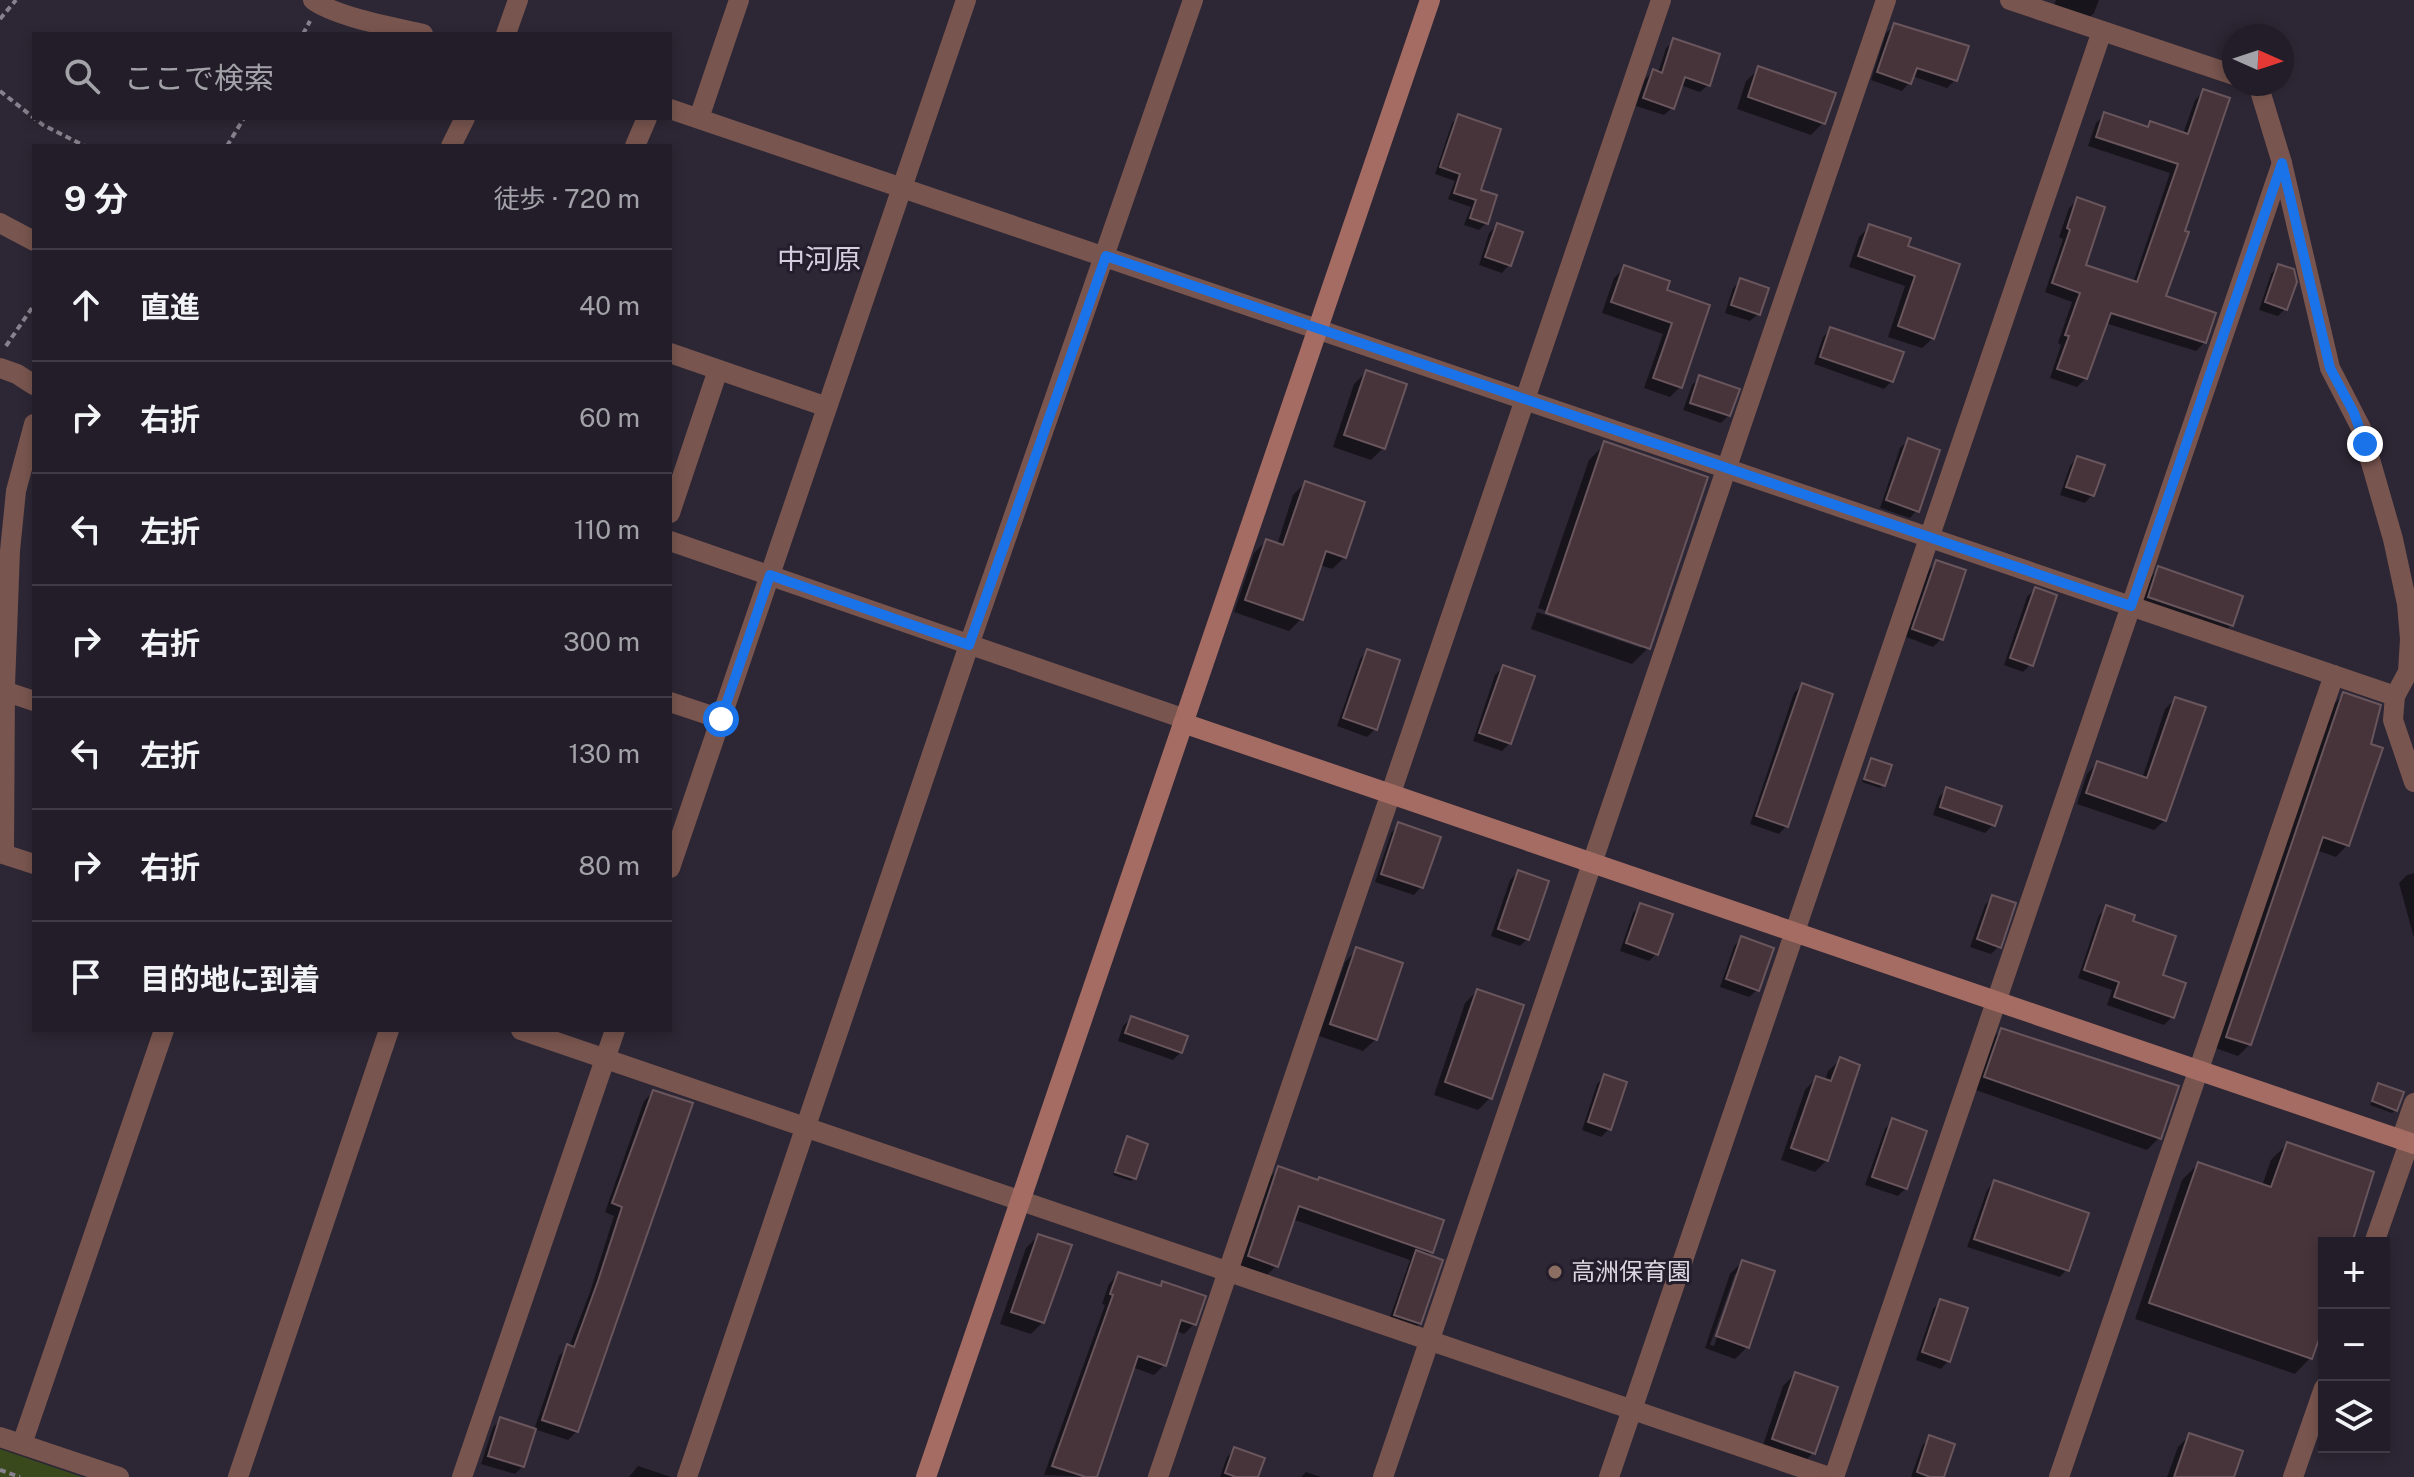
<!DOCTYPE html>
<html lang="ja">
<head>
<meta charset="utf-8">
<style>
	body { margin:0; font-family:"Public Sans","Noto Sans JP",sans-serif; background:#2e2a34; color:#f1f3f6 }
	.controls { position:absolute; right:24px; bottom:24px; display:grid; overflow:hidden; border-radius:0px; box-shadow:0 4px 12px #0003 }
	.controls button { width:72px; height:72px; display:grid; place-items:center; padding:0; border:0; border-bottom:2px solid #3f3b45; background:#221d28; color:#f1f3f6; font:40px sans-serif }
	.compass { position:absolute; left:2222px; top:24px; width:72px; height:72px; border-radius:50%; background:#221d28; box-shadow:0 4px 12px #0003; rotate:93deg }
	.stop { position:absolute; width:24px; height:24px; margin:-18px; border:6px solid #1a73e8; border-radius:50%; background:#fff }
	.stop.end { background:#1a73e8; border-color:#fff; box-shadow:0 2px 8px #0008 }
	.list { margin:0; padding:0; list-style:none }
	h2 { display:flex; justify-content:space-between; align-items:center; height:104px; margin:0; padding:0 32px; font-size:34px }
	h2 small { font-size:26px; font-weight:400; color:#a2a2a8 }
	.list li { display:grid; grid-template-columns:52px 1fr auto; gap:24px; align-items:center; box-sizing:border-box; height:112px; padding:0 32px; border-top:2px solid #3f3b45 }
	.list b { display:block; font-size:30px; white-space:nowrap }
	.list em { font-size:26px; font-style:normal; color:#a2a2a8 }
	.icon { flex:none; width:44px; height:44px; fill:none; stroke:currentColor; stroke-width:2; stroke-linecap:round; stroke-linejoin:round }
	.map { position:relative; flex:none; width:2414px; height:1477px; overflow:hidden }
	.search { position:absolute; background:#221d28; box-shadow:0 4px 12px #0003; left:32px; top:32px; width:640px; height:88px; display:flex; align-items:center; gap:20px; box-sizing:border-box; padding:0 28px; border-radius:0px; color:#a2a2a8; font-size:30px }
	.panel { position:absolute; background:#221d28; box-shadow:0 4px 12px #0003; left:32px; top:144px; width:640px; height:888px; border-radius:0px }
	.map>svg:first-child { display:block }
	.green { fill:#39491b }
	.shadow { fill:#0007; fill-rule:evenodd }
	.building { fill:#46343a; stroke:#69555c; stroke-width:2 }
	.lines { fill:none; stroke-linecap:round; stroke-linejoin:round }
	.path { stroke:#87828e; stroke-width:4; stroke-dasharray:6 4; stroke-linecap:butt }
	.street { stroke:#79554f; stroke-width:20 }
	.secondary { stroke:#a56c63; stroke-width:20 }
	.route { stroke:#1a73e8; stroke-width:10 }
	.education-dot { fill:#8d6e63; stroke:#241d2b; stroke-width:3 }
	.labels { text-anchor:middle; stroke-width:6; stroke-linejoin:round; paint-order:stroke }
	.poi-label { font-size:24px; fill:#dbd7e1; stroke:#241d2b; text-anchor:start }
	.quarter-label { font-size:28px; fill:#d6cde0; stroke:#241d2b }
</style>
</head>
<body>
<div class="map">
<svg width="2414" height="1477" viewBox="0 0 2414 1477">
	<rect width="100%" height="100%" fill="#2d2735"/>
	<polygon class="green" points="0,1449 82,1477 0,1477"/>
	<g class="shadow">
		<polygon points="2056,0 2099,0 2094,13 2086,21 2052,9"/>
		<polygon points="1894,26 1955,80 1947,88 1912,76 1909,83 1902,91 1871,80 1886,33"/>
		<polygon points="1674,41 1708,85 1700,92 1680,85 1672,108 1664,115 1636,106 1645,79 1653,72 1658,73 1666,48"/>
		<polygon points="1759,69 1824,122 1811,135 1737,109 1746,81"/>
		<polygon points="2204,91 2163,297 2205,342 2196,351 2105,323 2086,378 2077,387 2050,378 2061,345 2058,343 2072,302 2045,292 2063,239 2059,237 2069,208 2078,199 2083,266 2133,283 2170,173 2088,146 2096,123 2105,115 2145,128 2150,123 2183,134 2195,100"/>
		<polygon points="1459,116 1486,223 1479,230 1464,225 1471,207 1448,199 1455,181 1435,174 1452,123"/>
		<polygon points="1497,225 1509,265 1502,273 1479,265 1489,233"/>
		<polygon points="1870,226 1906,247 1957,265 1933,338 1922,348 1888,337 1905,286 1849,267 1859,237"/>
		<polygon points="2278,266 2285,309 2278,316 2259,310 2271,274"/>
		<polygon points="1624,268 1665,292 1707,307 1680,387 1670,397 1644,388 1663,334 1602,313 1614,278"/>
		<polygon points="1741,280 1758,314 1750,321 1725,313 1733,288"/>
		<polygon points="1831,329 1892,381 1884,389 1814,364 1823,337"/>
		<polygon points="1366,372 1383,448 1371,460 1333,447 1354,384"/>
		<polygon points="1700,377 1729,415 1721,423 1683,410 1692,385"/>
		<polygon points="1908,441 1917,510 1910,518 1880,508 1900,448"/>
		<polygon points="1605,444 1648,648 1632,664 1531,629 1537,612 1641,648 1641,644 1538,608 1589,460"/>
		<polygon points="2077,458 2092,495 2085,503 2060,495 2070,466"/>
		<polygon points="1305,483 1345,557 1332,569 1320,565 1301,619 1289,631 1234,612 1254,553 1266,541 1277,545 1293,495"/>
		<polygon points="1937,562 1941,639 1933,647 1906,637 1929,570"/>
		<polygon points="2159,569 2231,625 2219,637 2137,609 2147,581"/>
		<polygon points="2035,589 2031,664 2023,672 2004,665 2027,597"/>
		<polygon points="1368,651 1375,729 1367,737 1337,726 1360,659"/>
		<polygon points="1503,667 1510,743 1502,751 1473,741 1495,675"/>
		<polygon points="1802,685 1786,826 1779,834 1750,824 1794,693"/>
		<polygon points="2344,694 2347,845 2336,857 2316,850 2250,1044 2238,1056 2215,1048 2332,706"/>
		<polygon points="2175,699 2165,820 2154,830 2077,804 2087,774 2097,763 2142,779 2165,709"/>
		<polygon points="1872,760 1883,785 1880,788 1862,782"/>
		<polygon points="1947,789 1999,808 1993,825 1985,833 1933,815 1939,797"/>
		<polygon points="1399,825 1421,887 1414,895 1375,882 1391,833"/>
		<polygon points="1518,872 1528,938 1520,946 1491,936 1510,880"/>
		<polygon points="2414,873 2414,938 2399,883 2407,875"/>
		<polygon points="1993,897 1999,946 1991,954 1970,947 1985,905"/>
		<polygon points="1641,905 1657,953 1649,961 1620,951 1633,913"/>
		<polygon points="2107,908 2131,922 2161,976 2172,1017 2164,1025 2107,1005 2112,990 2078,978 2099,915"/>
		<polygon points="1741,939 1757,990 1749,997 1720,987 1734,946"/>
		<polygon points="1357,950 1376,1039 1363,1051 1319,1036 1345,962"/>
		<polygon points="1477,991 1490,1098 1478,1110 1434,1095 1465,1003"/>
		<polygon points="1131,1018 1181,1052 1173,1060 1118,1041 1123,1026"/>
		<polygon points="2001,1030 2159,1138 2147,1150 1973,1089 1989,1042"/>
		<polygon points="1840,1060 1827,1160 1815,1172 1781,1160 1805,1090 1816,1078 1825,1081 1828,1071"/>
		<polygon points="1605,1076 1609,1129 1601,1137 1582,1130 1597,1084"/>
		<polygon points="2378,1086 2396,1110 2392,1113 2370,1105"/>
		<polygon points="653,1092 577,1431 568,1440 534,1429 523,1466 515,1474 481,1464 493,1427 501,1420 534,1430 559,1356 569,1347 590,1292 614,1216 605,1212 644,1101"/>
		<polygon points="1892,1121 1906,1188 1898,1196 1865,1185 1885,1129"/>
		<polygon points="1128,1139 1134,1178 1131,1181 1113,1175"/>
		<polygon points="2287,1144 2349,1243 2324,1243 2324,1317 2310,1358 2295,1374 2135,1319 2182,1180 2198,1164 2262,1186 2271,1160"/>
		<polygon points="1279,1169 1431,1252 1427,1256 1420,1323 1414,1329 1389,1320 1410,1260 1292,1219 1276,1266 1265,1277 1238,1268 1267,1180"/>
		<polygon points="1994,1182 2067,1269 2060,1277 1967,1247 1987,1190"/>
		<polygon points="1038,1236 1043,1322 1031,1334 1000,1324 1026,1248"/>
		<path d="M1742 1262 1747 1347 1735 1359 1705 1348 1730 1274ZM1735 1274H1739L1714 1346 1710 1345Z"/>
		<polygon points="1118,1274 1159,1288 1163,1284 1203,1297 1194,1324 1184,1334 1176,1331 1164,1365 1154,1375 1132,1367 1095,1477 1044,1475 1105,1305 1102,1304 1109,1284"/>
		<polygon points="1941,1301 1948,1361 1941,1369 1916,1360 1933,1309"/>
		<polygon points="1795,1374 1813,1453 1801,1465 1761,1451 1783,1386"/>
		<polygon points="2190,1435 2232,1477 2167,1477 2178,1447"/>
		<polygon points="1930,1438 1942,1477 1911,1477 1922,1446"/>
		<polygon points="1235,1449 1256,1477 1220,1477 1227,1457"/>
		<polygon points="638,1466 671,1477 629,1477"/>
		<polygon points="1306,1472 1321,1477 1301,1477"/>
	</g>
	<g class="building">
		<polygon points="1894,23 1969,46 1957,81 1917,68 1911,84 1877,72"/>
		<polygon points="1673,38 1720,54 1710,86 1685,77 1674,109 1643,98 1653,69 1662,73"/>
		<polygon points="1758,66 1836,93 1825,124 1748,97"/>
		<polygon points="2203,89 2230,98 2185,231 2189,232 2166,296 2216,313 2206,343 2111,313 2087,379 2057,369 2069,336 2065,335 2080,293 2052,283 2070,230 2067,228 2077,197 2105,207 2086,265 2137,282 2178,164 2096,137 2104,112 2148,127 2150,121 2188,134"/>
		<polygon points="1458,114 1501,129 1481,190 1497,195 1488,224 1470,218 1476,200 1454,193 1460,174 1440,167"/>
		<polygon points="1497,223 1523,232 1511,266 1485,257"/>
		<polygon points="1869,224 1911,238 1908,246 1960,264 1934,339 1898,326 1915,276 1858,256"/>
		<polygon points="2278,264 2294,269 2297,282 2287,310 2265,302"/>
		<polygon points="1624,265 1670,281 1667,290 1710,305 1682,388 1653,378 1672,323 1611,302"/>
		<polygon points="1740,278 1769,288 1760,315 1731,305"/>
		<polygon points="1830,327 1904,352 1893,382 1820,357"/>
		<polygon points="1366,370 1407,384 1385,449 1344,435"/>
		<polygon points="1699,375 1740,389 1730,416 1690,403"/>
		<polygon points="1908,438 1940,450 1919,512 1886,500"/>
		<polygon points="1604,441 1708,477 1650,649 1546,613"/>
		<polygon points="2077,456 2105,465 2094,496 2066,487"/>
		<polygon points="1305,481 1365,502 1346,558 1326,551 1303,620 1245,600 1266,539 1283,545"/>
		<polygon points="1936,560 1966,570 1943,640 1912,629"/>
		<polygon points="2158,566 2243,596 2233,626 2148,597"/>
		<polygon points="2035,587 2057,595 2033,666 2010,658"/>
		<polygon points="1367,649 1400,660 1377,730 1343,718"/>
		<polygon points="1503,665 1535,676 1511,744 1479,733"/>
		<polygon points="1802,683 1833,694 1788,827 1756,816"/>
		<polygon points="2343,692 2381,705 2371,744 2383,748 2349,846 2323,837 2251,1045 2226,1037"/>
		<polygon points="2175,697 2206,707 2166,821 2086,793 2097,761 2147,778"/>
		<polygon points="1871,758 1892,765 1885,786 1864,779"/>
		<polygon points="1946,787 2002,806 1995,826 1940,807"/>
		<polygon points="1398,822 1441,837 1423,888 1381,874"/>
		<polygon points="1518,870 1549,881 1529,940 1498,929"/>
		<polygon points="1992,895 2016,903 2001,948 1977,939"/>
		<polygon points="1640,903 1673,914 1658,955 1626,943"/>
		<polygon points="2106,905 2135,915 2133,921 2176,936 2163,975 2186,983 2174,1018 2114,997 2119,982 2084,970"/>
		<polygon points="1741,936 1774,948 1759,991 1726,979"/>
		<polygon points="1356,947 1403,963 1377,1040 1330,1024"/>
		<polygon points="1477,989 1524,1005 1492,1099 1445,1082"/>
		<polygon points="1131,1016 1188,1036 1182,1053 1125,1033"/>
		<polygon points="2001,1028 2179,1086 2161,1139 1984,1077"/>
		<polygon points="1840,1057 1860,1065 1828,1161 1791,1148 1816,1076 1831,1081"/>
		<polygon points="1604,1074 1627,1082 1611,1130 1588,1122"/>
		<polygon points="2378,1083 2404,1092 2397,1111 2372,1101"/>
		<polygon points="653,1090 693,1103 578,1432 542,1420 567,1344 574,1347 598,1281 622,1207 612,1203"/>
		<polygon points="1892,1118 1927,1131 1907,1189 1872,1177"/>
		<polygon points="1127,1136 1148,1144 1136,1179 1115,1172"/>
		<polygon points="2287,1142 2374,1172 2352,1243 2324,1243 2324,1325 2312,1359 2149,1303 2198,1162 2271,1187"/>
		<polygon points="1278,1166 1318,1180 1319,1177 1444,1220 1433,1253 1299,1206 1278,1267 1248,1256"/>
		<polygon points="1994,1180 2089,1213 2069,1271 1974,1239"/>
		<polygon points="1038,1234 1072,1245 1044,1323 1011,1312"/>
		<polygon points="1416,1250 1443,1260 1421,1324 1394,1315"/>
		<polygon points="1742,1260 1775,1271 1749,1348 1716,1336"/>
		<polygon points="1118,1272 1161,1286 1162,1281 1206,1296 1196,1325 1181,1320 1166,1366 1138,1356 1097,1477 1086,1477 1052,1466 1113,1295 1110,1294"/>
		<polygon points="1940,1299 1968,1308 1950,1362 1922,1352"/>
		<polygon points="1795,1372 1838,1387 1815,1454 1772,1439"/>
		<polygon points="500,1417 536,1429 524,1467 488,1456"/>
		<polygon points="2189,1433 2243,1451 2234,1477 2174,1477"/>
		<polygon points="1929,1435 1955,1444 1944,1477 1930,1477 1917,1472"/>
		<polygon points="1234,1447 1265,1458 1258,1477 1236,1477 1225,1473"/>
	</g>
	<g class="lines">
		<g class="path">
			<polyline points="0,19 16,0"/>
			<polyline points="303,34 310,21"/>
			<polyline points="0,91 43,125 85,146"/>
			<polyline points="227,146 244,118"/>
			<polyline points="6,346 34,305"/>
			<polyline points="0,1470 20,1477"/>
		</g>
		<g class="street">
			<path d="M313 0C336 17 394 27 423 34"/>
			<polyline points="2010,0 2234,75"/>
			<polyline points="506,34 518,0"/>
			<polyline points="2258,84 2282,163 2330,368 2361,428 2393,539 2407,604 2410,639 2408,672 2395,696 2393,720 2414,782"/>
			<polyline points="670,109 2395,696"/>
			<polyline points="699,118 739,0"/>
			<polyline points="451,146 465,118"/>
			<polyline points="635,146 647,118"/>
			<polyline points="0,223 34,241"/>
			<polyline points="670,353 827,407"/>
			<polyline points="0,368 17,374 34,385"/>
			<polyline points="670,513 718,370"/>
			<polyline points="670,541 1185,719"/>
			<polyline points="7,692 34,701"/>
			<polyline points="670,702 721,719"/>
			<polyline points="0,853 34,864"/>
			<polyline points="4,854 5,686 10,551 16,491 34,424"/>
			<polyline points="670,868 966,0"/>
			<polyline points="521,1030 1829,1477"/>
			<polyline points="2401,1140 2414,1103"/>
			<polyline points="2374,1243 2409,1143"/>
			<polyline points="0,1437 119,1477"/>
			<polyline points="22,1444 164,1030"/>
			<polyline points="238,1477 389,1030"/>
			<polyline points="462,1477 615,1030"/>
			<polyline points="687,1477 969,645 1193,0"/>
			<polyline points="1158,1477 1661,0"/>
			<polyline points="1383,1477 1886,0"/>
			<polyline points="1609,1477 2102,31"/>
			<polyline points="1834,1477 2282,163"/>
			<polyline points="2059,1477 2334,675"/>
			<polyline points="2293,1477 2324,1388"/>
		</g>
		<g class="secondary">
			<polyline points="1183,723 2414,1144"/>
			<polyline points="926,1477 1430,0"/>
		</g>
	</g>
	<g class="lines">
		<polyline class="route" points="721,719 770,575 969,645 1106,256 2131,606 2282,163 2330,368 2354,413 2365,444"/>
	</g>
	<circle class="education-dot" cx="1555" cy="1272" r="8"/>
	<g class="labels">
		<g class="poi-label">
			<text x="1571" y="1280">高洲保育園</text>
		</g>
		<g class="quarter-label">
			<text x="819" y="269">中河原</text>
		</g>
	</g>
</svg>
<div class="controls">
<button>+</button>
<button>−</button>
<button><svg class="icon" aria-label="layers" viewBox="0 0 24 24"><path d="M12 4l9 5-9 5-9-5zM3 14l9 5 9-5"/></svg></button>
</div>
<svg class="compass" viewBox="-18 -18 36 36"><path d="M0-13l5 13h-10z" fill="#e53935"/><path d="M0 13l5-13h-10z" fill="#a2a2a8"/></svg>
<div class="stop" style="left:721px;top:719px"></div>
<div class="stop end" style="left:2365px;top:444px"></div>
<div class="search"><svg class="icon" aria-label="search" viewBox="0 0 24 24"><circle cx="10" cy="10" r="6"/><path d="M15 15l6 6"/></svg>ここで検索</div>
<section class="panel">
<h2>9 分<small>徒歩 · 720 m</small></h2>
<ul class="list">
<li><svg class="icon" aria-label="ahead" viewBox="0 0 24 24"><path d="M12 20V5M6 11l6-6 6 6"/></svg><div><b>直進</b></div><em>40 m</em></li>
<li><svg class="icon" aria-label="right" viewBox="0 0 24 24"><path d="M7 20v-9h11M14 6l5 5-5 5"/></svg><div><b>右折</b></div><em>60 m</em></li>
<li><svg class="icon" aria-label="left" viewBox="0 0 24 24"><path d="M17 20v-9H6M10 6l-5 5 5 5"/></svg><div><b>左折</b></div><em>110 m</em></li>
<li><svg class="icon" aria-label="right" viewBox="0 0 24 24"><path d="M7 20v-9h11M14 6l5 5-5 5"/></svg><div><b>右折</b></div><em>300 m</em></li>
<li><svg class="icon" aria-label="left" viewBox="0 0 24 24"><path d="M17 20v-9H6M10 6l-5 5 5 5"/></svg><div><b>左折</b></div><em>130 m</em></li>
<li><svg class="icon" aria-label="right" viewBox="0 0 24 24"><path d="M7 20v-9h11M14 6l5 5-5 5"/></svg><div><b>右折</b></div><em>80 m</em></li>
<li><svg class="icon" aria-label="arrive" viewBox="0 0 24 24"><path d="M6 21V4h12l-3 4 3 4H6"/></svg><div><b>目的地に到着</b></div></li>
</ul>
</section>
</div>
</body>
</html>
